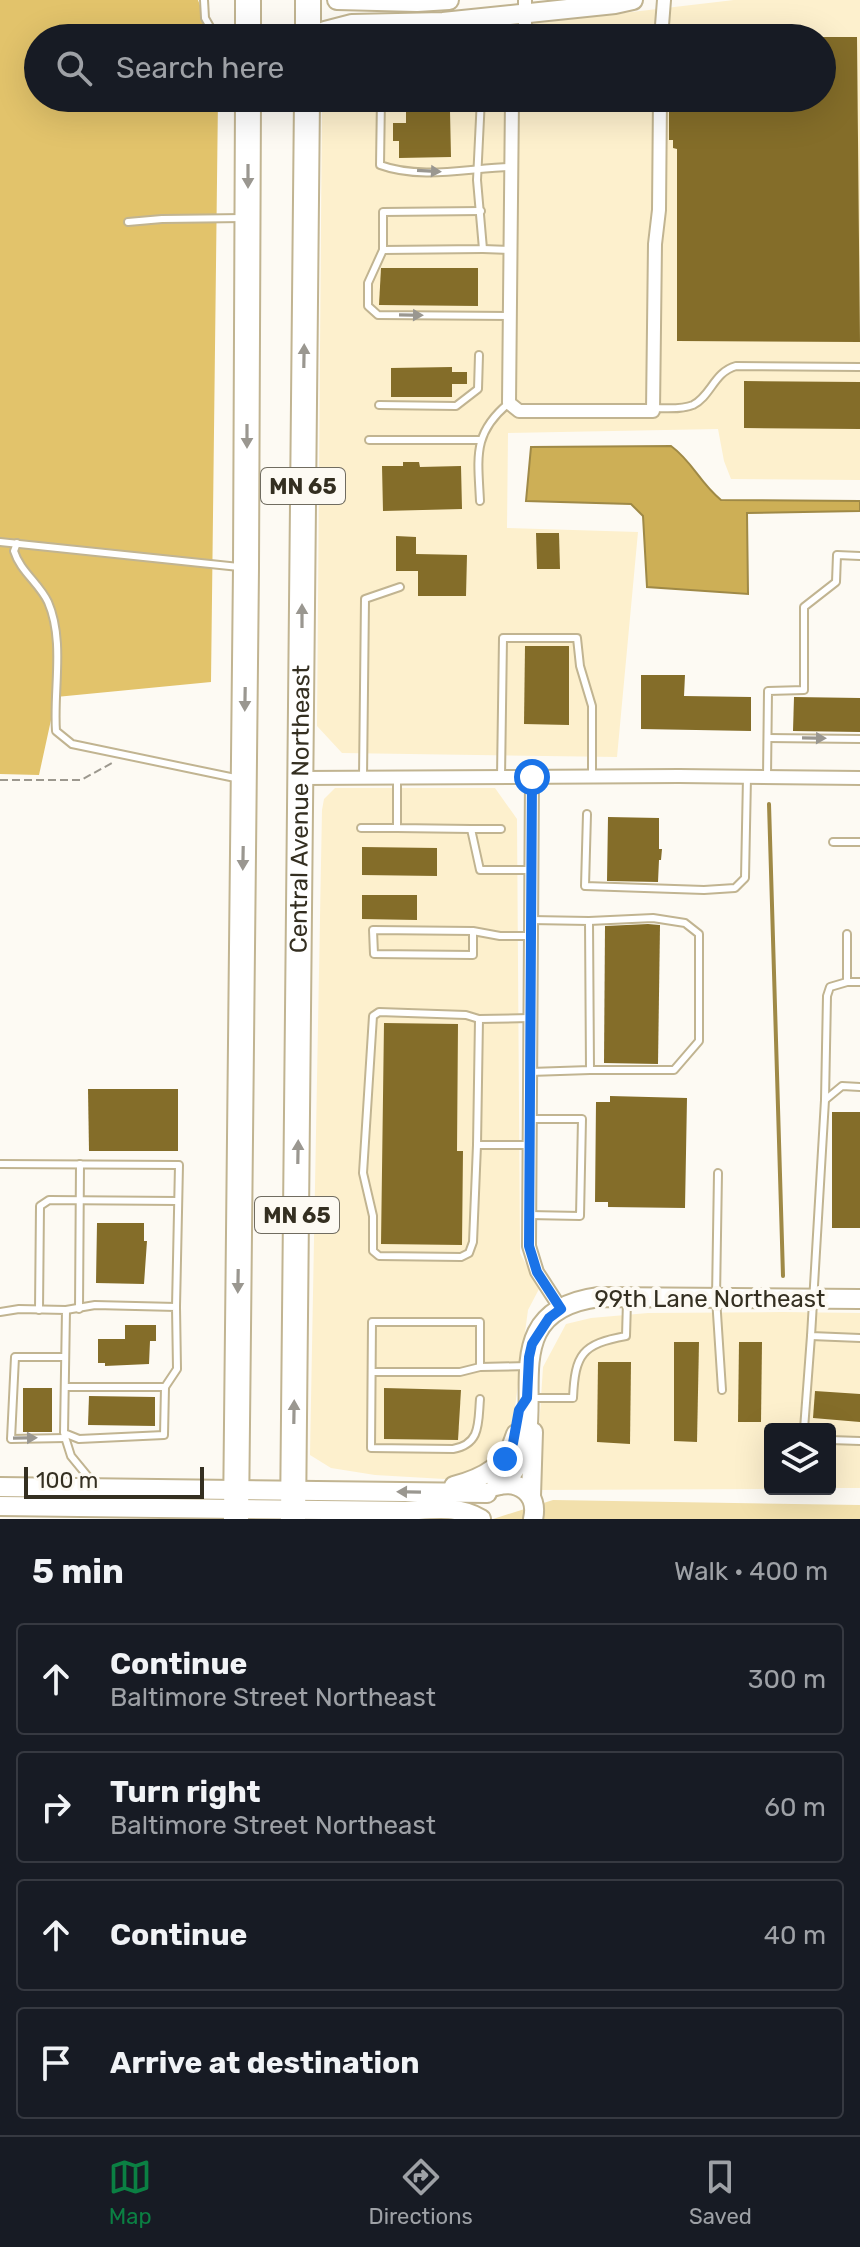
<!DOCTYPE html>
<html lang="en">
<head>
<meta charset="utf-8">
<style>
	body { margin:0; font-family:Rubik,sans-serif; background:#20242c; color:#f1f3f6 }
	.controls { position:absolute; right:24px; bottom:24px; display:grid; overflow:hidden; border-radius:8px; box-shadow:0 8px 32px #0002 }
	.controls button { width:72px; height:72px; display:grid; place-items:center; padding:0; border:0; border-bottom:2px solid #363941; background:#171b24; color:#f1f3f6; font:40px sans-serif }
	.scale { position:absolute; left:24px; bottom:20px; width:180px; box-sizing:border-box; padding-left:8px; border:4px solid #342f21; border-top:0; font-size:22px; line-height:28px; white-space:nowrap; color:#342f21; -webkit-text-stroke:6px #fdfaf3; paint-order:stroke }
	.stop { position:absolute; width:24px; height:24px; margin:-18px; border:6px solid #1a73e8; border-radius:50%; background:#fff }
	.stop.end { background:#1a73e8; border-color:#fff; box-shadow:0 2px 8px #0008 }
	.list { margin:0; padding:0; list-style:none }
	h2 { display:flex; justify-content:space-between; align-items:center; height:104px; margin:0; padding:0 32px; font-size:34px }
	h2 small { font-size:26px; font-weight:400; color:#9ea1a6 }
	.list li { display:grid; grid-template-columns:52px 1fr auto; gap:24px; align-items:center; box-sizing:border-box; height:112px; margin:0 16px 16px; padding:0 16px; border:2px solid #363941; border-radius:8px }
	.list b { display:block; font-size:30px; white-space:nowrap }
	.list p { margin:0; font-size:26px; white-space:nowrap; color:#9ea1a6 }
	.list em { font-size:26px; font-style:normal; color:#9ea1a6 }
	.icon { flex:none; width:44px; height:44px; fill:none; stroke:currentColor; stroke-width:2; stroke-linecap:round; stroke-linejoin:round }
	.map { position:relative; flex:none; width:860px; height:1519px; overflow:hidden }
	.search { position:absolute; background:#171b24; box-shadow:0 8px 32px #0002; left:24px; right:24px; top:24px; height:88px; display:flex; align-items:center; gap:20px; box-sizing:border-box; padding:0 28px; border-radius:44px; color:#9ea1a6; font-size:30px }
	.sheet { height:616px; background:#171b24 }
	nav { display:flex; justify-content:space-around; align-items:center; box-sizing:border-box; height:112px; border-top:2px solid #363941; background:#171b24; font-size:22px; color:#9ea1a6 }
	nav a { display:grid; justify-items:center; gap:4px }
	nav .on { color:#0b8043 }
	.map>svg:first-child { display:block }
	.built { fill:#fdf0cd }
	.green { fill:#f2e0ac }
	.forest { fill:#e2c36b }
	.water { fill:#cdaf56; stroke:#9f8946; stroke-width:2 }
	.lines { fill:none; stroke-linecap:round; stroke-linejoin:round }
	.stream { stroke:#9f8946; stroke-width:4 }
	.building { fill:#846d29 }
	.lane-casing { stroke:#c1b491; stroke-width:10 }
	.street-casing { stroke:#c1b491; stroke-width:16 }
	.secondary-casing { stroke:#c1b491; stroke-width:22 }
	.highway-casing { stroke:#c1b491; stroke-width:28 }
	.path { stroke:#9c988e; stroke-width:2; stroke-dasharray:8 4; stroke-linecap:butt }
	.lane { stroke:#fff; stroke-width:6 }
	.street { stroke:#fff; stroke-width:12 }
	.secondary { stroke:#fff; stroke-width:18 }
	.highway { stroke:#fff; stroke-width:24 }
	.oneway { fill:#9a9790 }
	.route { stroke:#1a73e8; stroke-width:10 }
	.labels { text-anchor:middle; stroke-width:8; stroke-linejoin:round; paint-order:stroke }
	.shield { fill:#fdfaf3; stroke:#706c60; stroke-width:2 }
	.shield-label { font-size:22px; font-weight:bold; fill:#342f21 }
	.street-label { font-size:24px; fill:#342f21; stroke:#fdfaf3 }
</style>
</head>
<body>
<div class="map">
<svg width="860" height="1519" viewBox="0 0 860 1519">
	<rect width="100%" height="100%" fill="#fdfaf3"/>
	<g class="built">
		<polygon points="734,0 860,0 860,480 731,479 724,461 718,429 508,433 507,528 638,532 617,757 342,753 317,726 322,98 822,98 822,38 344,38 452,33"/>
		<polygon points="335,788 495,788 517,819 520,1253 539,1289 528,1310 510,1444 479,1481 375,1475 331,1468 310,1455 322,810 324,799"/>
		<polygon points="782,1312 860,1313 860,1488 830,1488 830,1429 770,1429 770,1489 535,1490 543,1367 566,1324 591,1318 648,1313"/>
	</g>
	<polygon class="green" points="553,1500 860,1505 860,1519 493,1519"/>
	<polygon class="forest" points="0,0 198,0 212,38 38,38 38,98 218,98 211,682 56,697 39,775 0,774"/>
	<path class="water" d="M671 446C693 462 699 482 721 500L860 501V511L747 513 748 594 647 587 643 516 631 504 526 501 531 447Z"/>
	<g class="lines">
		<polyline class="stream" points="769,804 783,1276"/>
	</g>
	<g class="building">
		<polygon points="822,37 857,37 860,342 677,341 677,149 673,148 673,140 669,140 669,107 673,107 673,98 822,98"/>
		<polygon points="450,111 451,157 399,158 399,141 393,141 393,123 406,123 406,112"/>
		<polygon points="381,268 478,268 478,306 379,305"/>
		<polygon points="452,367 452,372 467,372 467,384 452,384 452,397 391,397 391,368"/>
		<polygon points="744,381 860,382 860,429 744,428"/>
		<polygon points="403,462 419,462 420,467 461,466 462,509 383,511 382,466 403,466"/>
		<polygon points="536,533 559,533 560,569 537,569"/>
		<polygon points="396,536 416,537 416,554 467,555 466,596 418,596 418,571 396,571"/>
		<polygon points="525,646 569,646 569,725 524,724"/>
		<polygon points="641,675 685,675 684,696 751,697 751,731 641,729"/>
		<polygon points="794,697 860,698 860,732 793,731"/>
		<polygon points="608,817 659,818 659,849 662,849 661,860 659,860 658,882 607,881"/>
		<polygon points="362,847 437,848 437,876 362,875"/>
		<polygon points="362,895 417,895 417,920 362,919"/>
		<polygon points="648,924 660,925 658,1064 604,1063 605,926"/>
		<polygon points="384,1023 458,1024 457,1151 463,1151 462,1245 381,1244"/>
		<polygon points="88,1089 178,1089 178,1151 89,1151"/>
		<polygon points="610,1096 687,1098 685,1208 608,1207 608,1202 595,1202 596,1102 610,1102"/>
		<rect x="832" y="1112" width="28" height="116"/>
		<polygon points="97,1223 144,1223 144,1241 147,1241 144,1284 96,1283"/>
		<polygon points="125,1325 156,1325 156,1341 150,1341 149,1364 105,1366 105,1363 98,1363 98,1339 125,1339"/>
		<polygon points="674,1342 699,1342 697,1442 674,1441"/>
		<polygon points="739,1342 762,1342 761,1422 738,1422"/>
		<polygon points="598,1362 631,1362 630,1444 597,1442"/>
		<rect x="23" y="1388" width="29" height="44"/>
		<polygon points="384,1388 461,1390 458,1440 384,1439"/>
		<polygon points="815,1391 860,1394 860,1422 813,1418"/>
		<polygon points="89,1396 155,1397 155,1426 88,1425"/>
	</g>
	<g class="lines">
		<g class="lane-casing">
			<g id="lane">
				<polyline points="204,0 205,18 213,32 244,33"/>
				<polyline points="393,26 405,38"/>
				<polyline points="431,38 441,25"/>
				<path d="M381 98 380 165C421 180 469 168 510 167"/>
				<polyline points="481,211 383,212 383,250 368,283 368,306 378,315 509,316"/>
				<polyline points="128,222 162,219 244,218"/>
				<polyline points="483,249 510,250"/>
				<polyline points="383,250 483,249 477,180 481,98"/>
				<polyline points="379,405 456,406 478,389 479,355"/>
				<path d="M653 408C665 408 681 410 693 405 711 396 714 372 736 366L860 367"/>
				<polyline points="369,440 480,440"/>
				<path d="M480 501C478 458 472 433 509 403"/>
				<polyline points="0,542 239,567"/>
				<path d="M17 543 14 551C20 571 39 583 48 602 65 641 53 690 56 731L72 744 240 779"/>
				<polyline points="768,738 860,739"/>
				<polyline points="397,777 397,828 471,829 480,870 531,870"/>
				<polyline points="501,777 503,638 577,638 580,666 592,706 592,775"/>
				<polyline points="767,777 768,691 804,690 804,607 836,582 837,555 860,556"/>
				<polyline points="363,778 365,599 400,587"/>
				<polyline points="587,814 585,886 704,890 735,888 745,878 747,777"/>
				<polyline points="361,828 397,828"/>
				<polyline points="471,829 501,829"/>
				<polyline points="833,842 860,842"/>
				<polyline points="589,921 653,918 685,923 699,934 699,1041 674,1070 590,1070"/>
				<polyline points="473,931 473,955 374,954 373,930 473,931 500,936 531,936"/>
				<polyline points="847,934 847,982 860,982"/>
				<polyline points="530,1072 590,1070 589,921 531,920"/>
				<polyline points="860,1087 842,1086 825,1100 811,1336 860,1338"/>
				<polyline points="825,1100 827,996 830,987 847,982"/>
				<polyline points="477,1145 473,1242 469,1253 461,1257 379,1256 373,1251 373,1216 363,1173 373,1016 379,1012 466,1015 479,1019"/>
				<polyline points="529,1145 477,1145 479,1019 530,1018"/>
				<polyline points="0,1164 179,1165 176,1307"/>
				<polyline points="718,1173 716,1298 722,1390"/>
				<polyline points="529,1215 580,1216 582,1119 530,1119"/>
				<polyline points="79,1309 80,1164"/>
				<polyline points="39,1310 40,1206 49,1200 178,1201"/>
				<polyline points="66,1310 95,1305 176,1307 177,1369 165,1387"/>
				<path d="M0 1312 19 1309 66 1310C65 1351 65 1392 64 1433L79 1439 164 1435 165 1387H65"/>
				<polyline points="65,1357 15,1357 11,1439 65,1438"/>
				<path d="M480 1367V1322H372L371 1448 453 1449C481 1444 478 1423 480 1399"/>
				<polyline points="372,1372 460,1372 480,1367 528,1366"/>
				<path d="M531 1398H573C575 1354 582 1344 626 1336L627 1301"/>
				<polyline points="804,1429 811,1336"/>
				<polyline points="65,1437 71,1456 94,1484"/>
				<polyline points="830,1440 860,1441"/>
			</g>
		</g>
		<g class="street-casing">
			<g id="street">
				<polyline points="525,38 525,0"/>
				<polyline points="661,38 664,0"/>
				<polyline points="512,98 509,403 519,411 653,411 655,244 659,210 660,98"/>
				<polyline points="532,777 529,1246 537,1272 561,1309"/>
				<polyline points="301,778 679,776 860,778"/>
			</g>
		</g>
		<g class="secondary-casing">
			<g id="secondary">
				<polyline points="337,0 417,2 449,0"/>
				<polyline points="319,38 325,31 352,24 443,22 615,4 633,0"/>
				<path d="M499 1485C503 1481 509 1477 513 1472 555 1416 485 1312 599 1297L860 1299"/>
				<path d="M454 1486C484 1478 507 1466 516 1434"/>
				<path d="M496 1486C519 1479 539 1494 533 1519"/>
				<polyline points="0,1487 487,1493"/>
				<polyline points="531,1496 533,1432"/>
				<path d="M0 1506 406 1511C433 1509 457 1505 481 1519"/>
			</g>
		</g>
		<g class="highway-casing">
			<g id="highway">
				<polyline points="248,38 248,0"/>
				<polyline points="308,38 308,0"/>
				<polyline points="236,1519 246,568 248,98"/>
				<path id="s1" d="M293 1519 307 98"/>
			</g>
		</g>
		<polyline class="path" points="0,780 81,780 114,762"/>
		<use href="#lane" class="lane"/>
		<use href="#street" class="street"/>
		<use href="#secondary" class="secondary"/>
		<use href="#highway" class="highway"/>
	</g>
	<defs><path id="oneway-solid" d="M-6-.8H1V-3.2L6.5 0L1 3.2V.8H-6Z" transform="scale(2)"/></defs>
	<g class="oneway">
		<use href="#oneway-solid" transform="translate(429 171) rotate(3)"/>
		<use href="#oneway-solid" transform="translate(248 176) rotate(90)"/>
		<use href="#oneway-solid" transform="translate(411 315) rotate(1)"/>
		<use href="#oneway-solid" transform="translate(304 356) rotate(-89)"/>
		<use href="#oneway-solid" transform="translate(247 436) rotate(90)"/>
		<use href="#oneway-solid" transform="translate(302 616) rotate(-90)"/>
		<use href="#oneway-solid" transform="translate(245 699) rotate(91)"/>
		<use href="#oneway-solid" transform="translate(814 738) rotate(1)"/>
		<use href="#oneway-solid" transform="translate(243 858) rotate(91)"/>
		<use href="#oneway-solid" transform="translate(298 1152) rotate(-89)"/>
		<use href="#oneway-solid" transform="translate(238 1281) rotate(91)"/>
		<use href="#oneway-solid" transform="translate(294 1412) rotate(-89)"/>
		<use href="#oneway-solid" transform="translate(25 1438) rotate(-1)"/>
		<use href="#oneway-solid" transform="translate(409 1492) rotate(-179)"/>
	</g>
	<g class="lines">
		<polyline class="route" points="505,1459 513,1443 519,1410 527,1398 529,1357 532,1344 549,1318 561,1309 537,1272 529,1246 532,777"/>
	</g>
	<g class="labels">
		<g class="shield">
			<rect x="261" y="468" width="84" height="36" rx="6"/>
			<rect x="255" y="1197" width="84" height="36" rx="6"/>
		</g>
		<g class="shield-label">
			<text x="303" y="494">MN 65</text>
			<text x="297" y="1223">MN 65</text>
		</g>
		<g class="street-label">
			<text dy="8" stroke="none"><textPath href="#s1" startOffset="710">Central Avenue Northeast</textPath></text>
			<text x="710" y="1307">99th Lane Northeast</text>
		</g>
	</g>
</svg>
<div class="controls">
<button><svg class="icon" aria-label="layers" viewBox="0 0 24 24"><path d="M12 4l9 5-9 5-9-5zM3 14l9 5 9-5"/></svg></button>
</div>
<div class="scale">100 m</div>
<div class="stop" style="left:532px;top:777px"></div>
<div class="stop end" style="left:505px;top:1459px"></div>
<div class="search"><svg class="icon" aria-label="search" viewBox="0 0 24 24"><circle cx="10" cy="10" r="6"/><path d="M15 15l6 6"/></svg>Search here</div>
</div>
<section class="sheet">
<h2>5 min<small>Walk · 400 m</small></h2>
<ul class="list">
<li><svg class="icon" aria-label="ahead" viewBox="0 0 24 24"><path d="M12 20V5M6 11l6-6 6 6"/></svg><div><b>Continue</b><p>Baltimore Street Northeast</p></div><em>300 m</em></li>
<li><svg class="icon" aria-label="right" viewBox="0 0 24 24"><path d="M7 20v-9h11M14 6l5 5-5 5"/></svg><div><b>Turn right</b><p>Baltimore Street Northeast</p></div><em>60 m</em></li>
<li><svg class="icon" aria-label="ahead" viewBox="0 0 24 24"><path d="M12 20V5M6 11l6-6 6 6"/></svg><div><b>Continue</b></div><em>40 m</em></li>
<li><svg class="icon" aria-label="arrive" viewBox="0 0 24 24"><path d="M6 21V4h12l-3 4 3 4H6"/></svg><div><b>Arrive at destination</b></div></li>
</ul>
</section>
<nav>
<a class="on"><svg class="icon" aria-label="map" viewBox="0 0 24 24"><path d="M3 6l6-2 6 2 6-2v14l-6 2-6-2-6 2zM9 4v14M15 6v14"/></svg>Map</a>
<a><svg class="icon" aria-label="directions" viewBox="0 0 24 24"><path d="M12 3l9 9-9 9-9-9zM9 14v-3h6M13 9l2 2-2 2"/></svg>Directions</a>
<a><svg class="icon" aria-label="saved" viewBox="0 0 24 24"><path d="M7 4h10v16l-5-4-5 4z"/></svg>Saved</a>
</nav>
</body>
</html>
